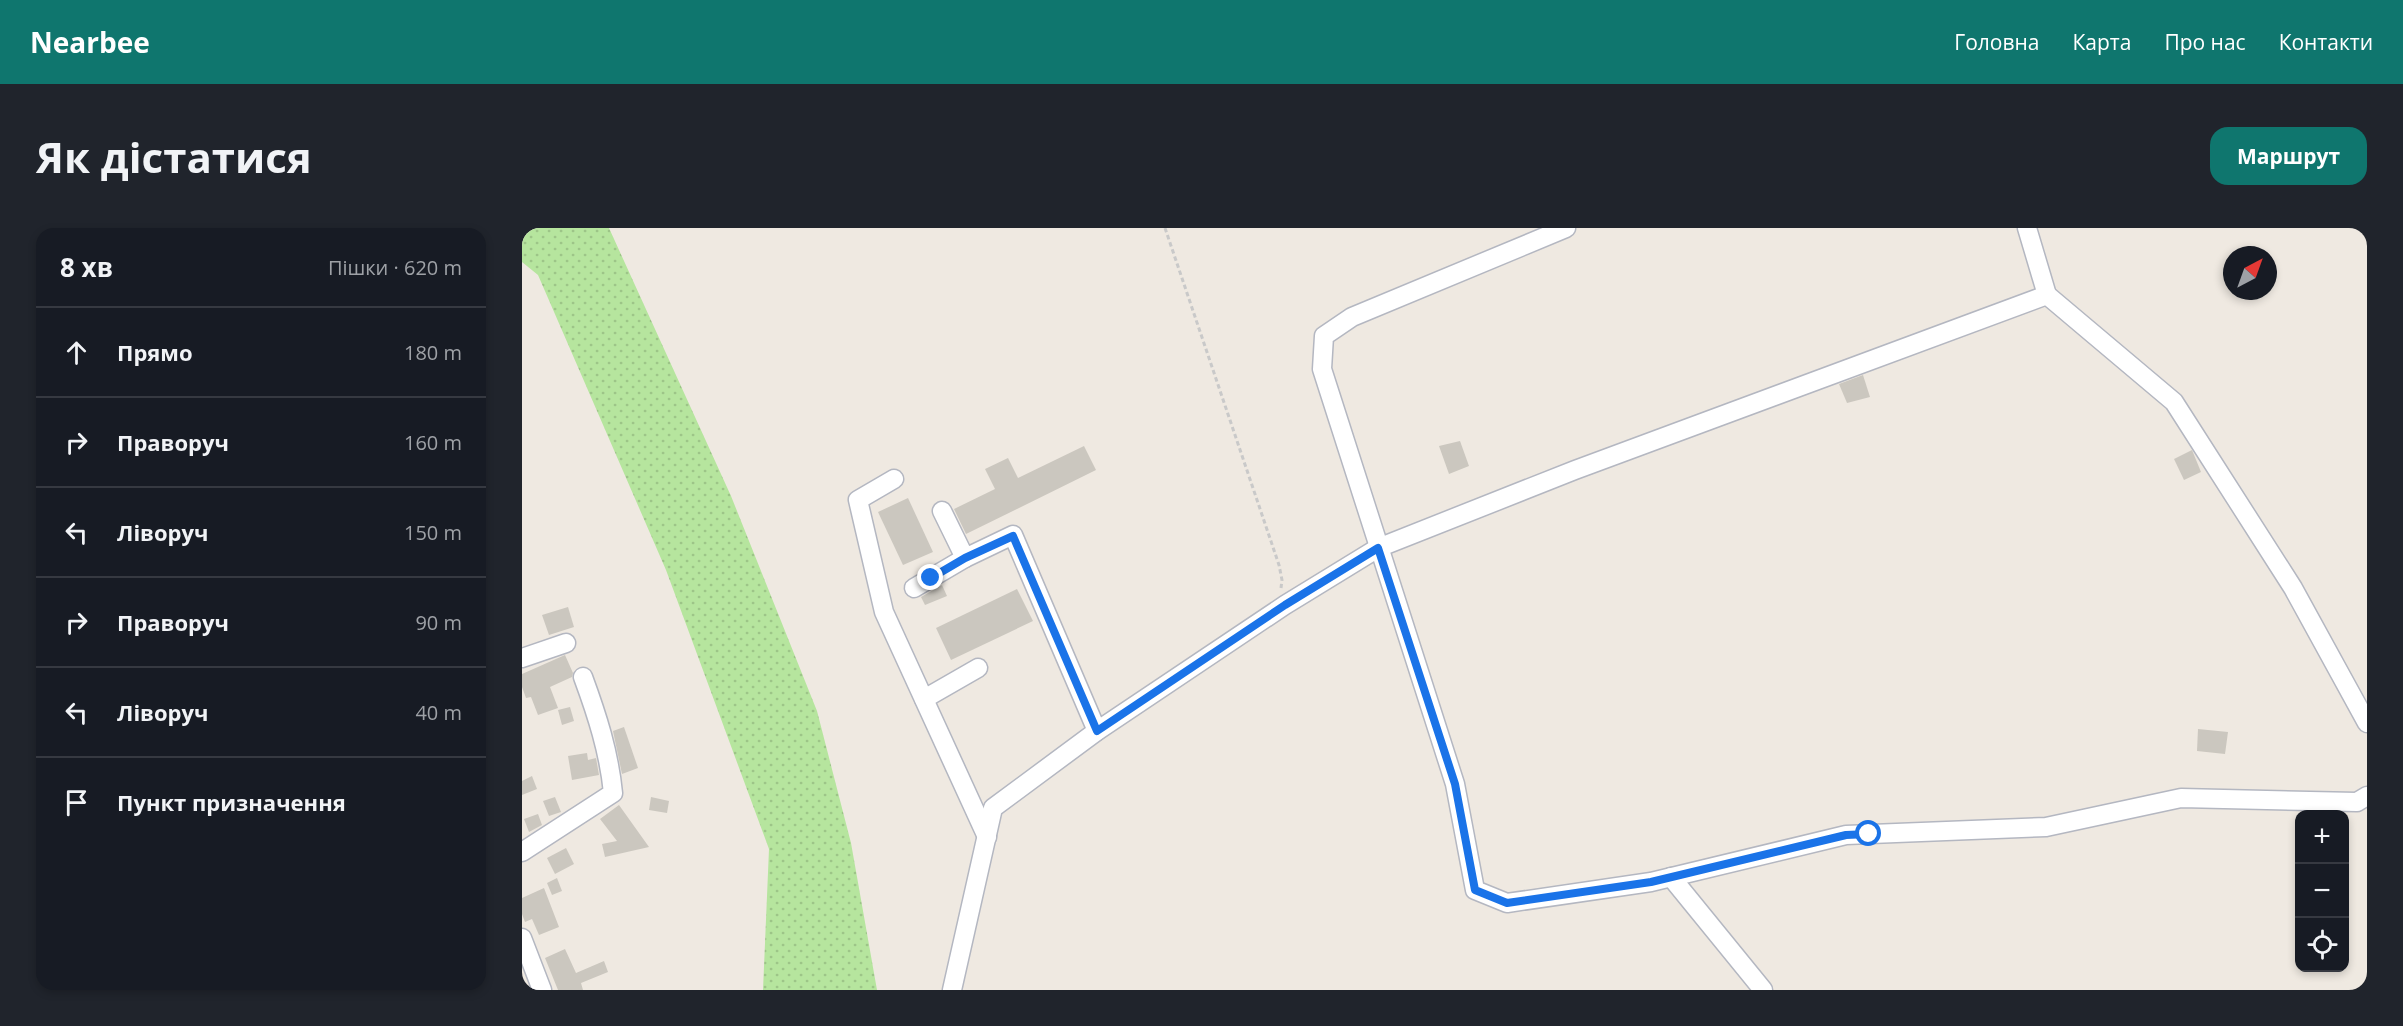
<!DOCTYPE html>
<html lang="uk">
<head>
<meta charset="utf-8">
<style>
	body { margin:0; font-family:"Open Sans",sans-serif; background:#20242c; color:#f1f3f6 }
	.controls { position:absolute; right:18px; bottom:18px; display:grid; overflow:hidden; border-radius:12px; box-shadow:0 3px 9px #0003 }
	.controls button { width:54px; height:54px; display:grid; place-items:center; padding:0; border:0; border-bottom:2px solid #363941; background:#171b24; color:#f1f3f6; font:30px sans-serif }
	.compass { position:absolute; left:1701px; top:18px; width:54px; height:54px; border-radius:50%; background:#171b24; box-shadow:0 3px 9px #0003; rotate:41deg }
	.stop { position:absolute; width:18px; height:18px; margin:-14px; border:4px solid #1a73e8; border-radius:50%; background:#fff }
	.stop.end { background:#1a73e8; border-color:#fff; box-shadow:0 2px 6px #0008 }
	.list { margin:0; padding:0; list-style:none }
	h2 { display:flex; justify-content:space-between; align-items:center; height:78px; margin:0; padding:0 24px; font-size:26px }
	h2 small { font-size:20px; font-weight:400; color:#9ea1a6 }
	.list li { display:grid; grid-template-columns:39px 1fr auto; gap:18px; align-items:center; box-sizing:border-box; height:90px; padding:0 24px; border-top:2px solid #363941 }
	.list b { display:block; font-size:22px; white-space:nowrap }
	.list em { font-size:20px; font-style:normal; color:#9ea1a6 }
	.icon { flex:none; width:33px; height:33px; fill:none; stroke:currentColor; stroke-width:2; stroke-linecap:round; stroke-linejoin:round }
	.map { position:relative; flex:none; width:1845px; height:762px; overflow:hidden; border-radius:18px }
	header { display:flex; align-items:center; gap:36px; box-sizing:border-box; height:84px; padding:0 30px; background:#0f766e; color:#fff }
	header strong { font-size:28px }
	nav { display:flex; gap:33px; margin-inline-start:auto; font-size:21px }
	.intro { display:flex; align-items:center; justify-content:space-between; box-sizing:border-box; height:144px; padding:0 36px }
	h1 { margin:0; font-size:42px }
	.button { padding:15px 27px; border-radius:18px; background:#0f766e; color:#fff; font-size:21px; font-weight:700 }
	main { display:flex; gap:36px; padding:0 36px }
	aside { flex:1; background:#171b24; border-radius:18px; box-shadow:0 3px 9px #0003 }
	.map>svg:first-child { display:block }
	.grass { fill:url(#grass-dots) }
	.building { fill:#cbc7bf }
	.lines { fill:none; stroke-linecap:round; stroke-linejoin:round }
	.minor-casing { stroke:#b4b7c1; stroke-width:21 }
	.path { stroke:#c9c9c9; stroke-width:3; stroke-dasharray:4.5 3; stroke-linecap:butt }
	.minor { stroke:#fff; stroke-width:18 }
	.route { stroke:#1a73e8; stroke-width:8 }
</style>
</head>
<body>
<header>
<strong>Nearbee</strong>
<nav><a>Головна</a><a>Карта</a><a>Про нас</a><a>Контакти</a></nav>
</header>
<div class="intro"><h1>Як дістатися</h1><a class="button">Маршрут</a></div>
<main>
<aside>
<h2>8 хв<small>Пішки · 620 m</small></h2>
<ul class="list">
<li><svg class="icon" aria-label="ahead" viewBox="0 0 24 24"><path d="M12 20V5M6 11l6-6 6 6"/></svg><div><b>Прямо</b></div><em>180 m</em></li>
<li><svg class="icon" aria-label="right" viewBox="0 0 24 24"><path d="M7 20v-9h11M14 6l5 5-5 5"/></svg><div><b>Праворуч</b></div><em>160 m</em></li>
<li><svg class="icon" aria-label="left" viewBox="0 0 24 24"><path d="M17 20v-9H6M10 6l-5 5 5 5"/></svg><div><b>Ліворуч</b></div><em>150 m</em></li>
<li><svg class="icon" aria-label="right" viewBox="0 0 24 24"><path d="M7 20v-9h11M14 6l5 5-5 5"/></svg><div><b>Праворуч</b></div><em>90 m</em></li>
<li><svg class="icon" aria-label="left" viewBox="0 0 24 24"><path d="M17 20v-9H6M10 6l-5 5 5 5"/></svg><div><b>Ліворуч</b></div><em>40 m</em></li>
<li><svg class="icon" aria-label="arrive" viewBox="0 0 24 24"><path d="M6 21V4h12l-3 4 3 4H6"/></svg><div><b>Пункт призначення</b></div></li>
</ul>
</aside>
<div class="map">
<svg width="1845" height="762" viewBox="0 0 1845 762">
	<defs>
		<pattern id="grass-dots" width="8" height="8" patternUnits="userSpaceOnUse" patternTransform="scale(1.5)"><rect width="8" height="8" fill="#b6e59e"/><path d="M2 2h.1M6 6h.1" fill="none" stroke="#9dc588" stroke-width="1.8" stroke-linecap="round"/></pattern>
	</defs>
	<rect width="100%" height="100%" fill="#efe9e1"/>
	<polygon class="grass" points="0,0 87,0 209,268 295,483 329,615 355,762 241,762 247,621 144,342 16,47 0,34"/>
	<g class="building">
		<polygon points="1341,147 1348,169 1325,175 1317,156"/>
		<polygon points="938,213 947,238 927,246 917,218"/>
		<polygon points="562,218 574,242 444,306 432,281 473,261 463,241 486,230 496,250"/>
		<polygon points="1670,222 1679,244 1662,252 1652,231"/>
		<polygon points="386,270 411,324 381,337 356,284"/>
		<polygon points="420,357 425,368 403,377 399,369"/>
		<polygon points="495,361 511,393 429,432 414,400"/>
		<polygon points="46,379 52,399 27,407 20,387"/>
		<polygon points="43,427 51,445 50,449 28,459 36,480 16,487 9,469 4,470 0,459 0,446"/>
		<polygon points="48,479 52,493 40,497 36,482"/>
		<polygon points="102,499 116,540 100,546 91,503"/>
		<polygon points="1676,501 1706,504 1703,526 1675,523"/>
		<polygon points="65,525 66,532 74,530 77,547 50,552 46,528"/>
		<polygon points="10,548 15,561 0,567 0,553"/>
		<polygon points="33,569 39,584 27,588 21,573"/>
		<polygon points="129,569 147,573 145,585 127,582"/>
		<polygon points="97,577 127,619 83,629 80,616 95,613 78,591"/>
		<polygon points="16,586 20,597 7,604 2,591"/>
		<polygon points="44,620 52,636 33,646 25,630"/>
		<polygon points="35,650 40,663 30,667 25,655"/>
		<polygon points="22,660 37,699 17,707 10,691 3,694 0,686 0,670"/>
		<polygon points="43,721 54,745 82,733 86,744 59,755 61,762 36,762 23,730"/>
	</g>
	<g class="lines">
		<g class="minor-casing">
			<g id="minor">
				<polyline points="1044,0 830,89 802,108 800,141 933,556 953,662 985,675 1129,654 1324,607 1524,599 1659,570 1835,574 1845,568"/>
				<polyline points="1505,0 1525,67"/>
				<polyline points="372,251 336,272 362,384 465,609"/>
				<polyline points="420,283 443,330 491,307 575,503"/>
				<polyline points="392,360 443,330"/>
				<polyline points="0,430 44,415"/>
				<polyline points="402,471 456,440"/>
				<path d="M0 624 91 565C87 524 75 487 61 449"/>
				<polyline points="1149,649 1241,762"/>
				<polyline points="0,710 20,762"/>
				<polyline points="430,762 471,580 575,503 763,377 856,320 1053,242 1525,67 1652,174 1771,360 1845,495"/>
			</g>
		</g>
		<polyline class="path" points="643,0 757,337 760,352 759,360"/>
		<use href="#minor" class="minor"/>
	</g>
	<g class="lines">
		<polyline class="route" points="409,350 443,330 491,308 575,503 763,377 856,320 933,556 953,662 985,675 1129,654 1324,607 1347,606"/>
	</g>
</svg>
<div class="controls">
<button>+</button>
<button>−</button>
<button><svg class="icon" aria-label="locate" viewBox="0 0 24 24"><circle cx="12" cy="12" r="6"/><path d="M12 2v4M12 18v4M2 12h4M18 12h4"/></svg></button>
</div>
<svg class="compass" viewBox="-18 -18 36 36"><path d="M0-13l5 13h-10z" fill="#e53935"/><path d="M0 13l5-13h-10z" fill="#9ea1a6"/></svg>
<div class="stop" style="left:1347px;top:606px"></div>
<div class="stop end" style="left:409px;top:350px"></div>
</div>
</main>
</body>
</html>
